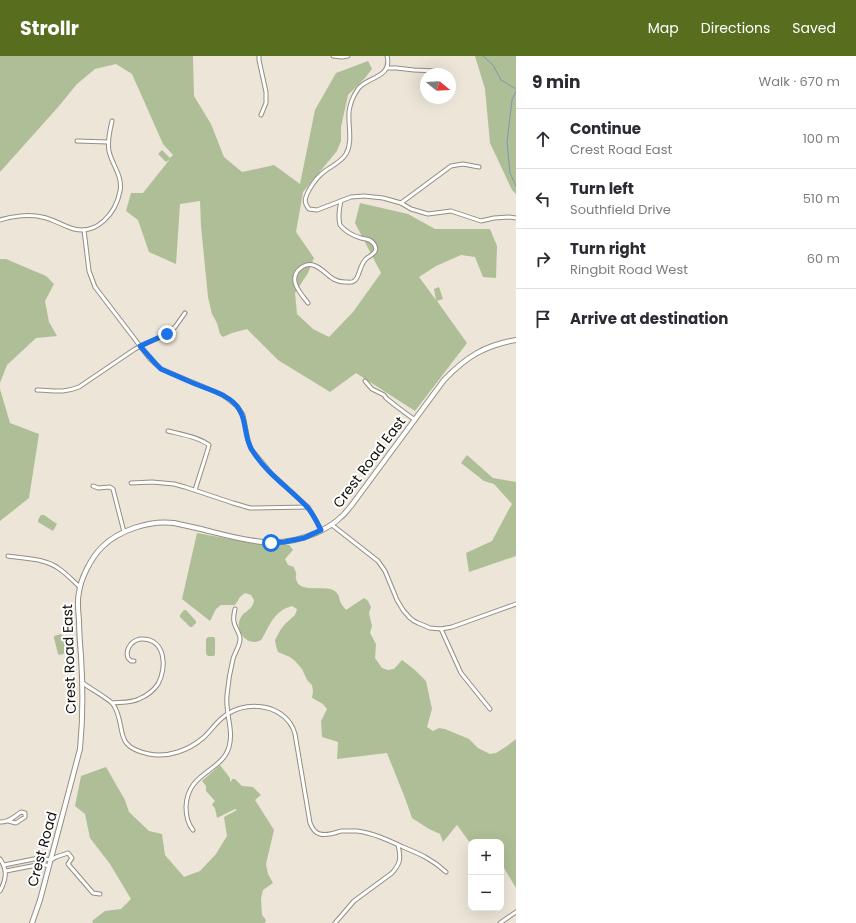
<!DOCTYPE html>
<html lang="en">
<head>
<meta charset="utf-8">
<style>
	body { margin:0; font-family:Poppins,sans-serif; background:#f2f2f3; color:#2b2b33 }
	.controls { position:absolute; right:12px; bottom:12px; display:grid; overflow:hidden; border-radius:8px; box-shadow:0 4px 16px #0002 }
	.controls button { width:36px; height:36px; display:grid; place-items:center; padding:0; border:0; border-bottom:1px solid #e1e1e2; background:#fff; color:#2b2b33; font:20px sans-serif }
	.compass { position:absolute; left:420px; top:12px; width:36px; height:36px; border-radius:50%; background:#fff; box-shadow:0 4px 16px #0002; rotate:108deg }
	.stop { position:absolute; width:12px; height:12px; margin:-9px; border:3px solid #1a73e8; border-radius:50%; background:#fff }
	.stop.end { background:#1a73e8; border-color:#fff; box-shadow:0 1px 4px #0008 }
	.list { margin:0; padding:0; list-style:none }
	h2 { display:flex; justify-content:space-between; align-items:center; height:52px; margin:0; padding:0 16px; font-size:17px }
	h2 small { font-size:13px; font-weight:400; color:#7c7c81 }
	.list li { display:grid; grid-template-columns:26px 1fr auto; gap:12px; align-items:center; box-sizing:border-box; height:60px; padding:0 16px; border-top:1px solid #e1e1e2 }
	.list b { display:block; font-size:15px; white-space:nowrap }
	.list p { margin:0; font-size:13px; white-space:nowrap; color:#7c7c81 }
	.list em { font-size:13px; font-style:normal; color:#7c7c81 }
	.icon { flex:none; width:22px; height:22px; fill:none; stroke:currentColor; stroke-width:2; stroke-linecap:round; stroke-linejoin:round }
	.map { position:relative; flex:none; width:516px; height:867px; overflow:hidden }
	header { display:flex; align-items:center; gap:24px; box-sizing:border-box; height:56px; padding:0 20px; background:#576e1f; color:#fff }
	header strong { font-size:19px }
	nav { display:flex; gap:22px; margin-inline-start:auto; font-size:14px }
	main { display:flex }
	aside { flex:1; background:#fff }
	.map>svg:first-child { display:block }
	.green { fill:#aebf97 }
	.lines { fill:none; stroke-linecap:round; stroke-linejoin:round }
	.stream { stroke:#8494af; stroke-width:1 }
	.minor-casing { stroke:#948e82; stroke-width:5 }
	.tertiary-casing { stroke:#948e82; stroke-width:6 }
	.minor { stroke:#fff; stroke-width:3 }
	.tertiary { stroke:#fff; stroke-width:4 }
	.route { stroke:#1a73e8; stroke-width:5 }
	.labels { text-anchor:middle; stroke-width:4; stroke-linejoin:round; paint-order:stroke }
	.street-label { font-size:14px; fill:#100e09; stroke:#fff }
</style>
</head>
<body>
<header>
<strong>Strollr</strong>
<nav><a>Map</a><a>Directions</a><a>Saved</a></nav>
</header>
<main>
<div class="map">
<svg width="516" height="867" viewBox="0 0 516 867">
	<rect width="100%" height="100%" fill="#ece5d8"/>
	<g class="green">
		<polygon points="0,0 193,0 194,40 211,68 224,101 242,116 274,109 300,128 315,54 336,17 368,5 372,13 365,22 348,39 341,71 341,85 337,95 303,136 296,176 314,202 308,217 295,237 297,258 313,273 329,281 353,256 381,217 355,167 360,147 408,158 435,173 490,173 497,190 496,222 483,221 475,201 461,199 436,210 419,221 436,244 434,233 439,231 443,243 437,245 467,287 415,355 356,317 330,336 278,304 247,273 232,277 223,281 220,278 217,267 212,258 208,241 201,170 200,145 180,148 176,208 149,196 138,164 126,155 131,137 143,137 170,103 166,106 158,98 162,94 170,102 173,99 163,88 132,18 116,8 95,13 77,28 59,50 0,116"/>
		<polygon points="475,0 516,0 516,138 512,134 490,87 485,33"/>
		<polygon points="0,203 6,203 46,220 54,228 45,245 49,266 57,280 36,282 7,309 0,327"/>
		<polygon points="0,333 10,367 39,378 29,442 0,465"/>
		<polygon points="467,399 493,422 516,426 516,500 469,516 466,497 492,485 508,455 512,448 494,428 484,425 461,407"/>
		<polygon points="41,459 44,459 57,468 53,475 38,466 38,464"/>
		<path d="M197 477 258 488 289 489 293 494 285 503 288 509 294 511C294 513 296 515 296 517 297 519 295 521 296 523 299 538 323 529 333 534 341 538 338 543 342 549 343 551 345 552 346 554L364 542 368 545 371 551 369 557 372 570 370 577 376 588 375 602 382 612 388 614 394 613 402 604 415 614 426 625 432 653 427 671 433 675 439 672 445 673 469 683 478 692 490 698 496 697 507 690 516 683V832L501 807V786H471V788L457 769 443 786 440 778 429 773 412 762 405 742 387 697 337 703 338 686 322 681 321 665 327 653 323 648 312 642 313 635 312 629 307 624 302 613 295 605 290 601 278 596 276 590 275 584 281 573 285 568 295 559 297 553 292 550C277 554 272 564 265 577 264 579 263 581 262 583 254 590 243 584 240 575 239 572 238 567 240 563 242 557 249 555 252 550 253 548 254 546 254 544L251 539 245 537 240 541 235 549H221L216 553 210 565 182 543Z"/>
		<polygon points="184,554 186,554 196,565 196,567 192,571 190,571 180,561 180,559"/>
		<polygon points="61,578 63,580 67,595 66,597 60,599 58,598 54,582 54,580"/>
		<polygon points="208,581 213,581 215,582 215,598 214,600 208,600 206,598 206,583"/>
		<polygon points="220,709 230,722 230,725 231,726 232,723 235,723 242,730 253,731 261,739 255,744 274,774 266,808 268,818 273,827 263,834 261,842 262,859 266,864 265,867 93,867 92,865 105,855 121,853 131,843 110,808 90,782 85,758 75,750 81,720 106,711 125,744 129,756 149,775 162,778 165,799 184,821 200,815 216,798 227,780 224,761 237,754 235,753 217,762 215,752 212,749 214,746 215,745 206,735 206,730 202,725"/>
	</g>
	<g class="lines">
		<g class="stream">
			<polyline points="483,0 493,9 501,24 516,33"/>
			<polyline points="516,35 512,44 507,86 510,117 516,130"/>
		</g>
		<g class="minor-casing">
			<g id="minor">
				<polyline points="259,0 259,4 266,36 266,47 261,59"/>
				<polyline points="333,0 342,1 348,0"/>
				<path d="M387 0C393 22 366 21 358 33 353 40 350 48 349 56 348 70 353 86 346 98 341 106 332 110 325 115 318 120 313 127 309 134 305 142 303 146 309 153L317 154 351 141 364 140 383 142 401 147 411 153 428 158 451 155 481 165 494 162 509 161 516 162"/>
				<polyline points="387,12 396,12 414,14 436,15"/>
				<polyline points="77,85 108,86"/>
				<polyline points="401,147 451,110 463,108 479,111"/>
				<path d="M0 164C12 160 30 158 42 161 53 163 63 170 74 173 97 179 116 157 120 135 123 120 112 109 109 95 107 85 110 74 112 65"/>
				<polyline points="84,174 89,215 95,231 150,303 161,313 223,339 237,350 243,359 248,384 251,393 271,417 308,451 317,466 321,475"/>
				<path d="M308 247C300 237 286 222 302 211 305 209 309 208 313 209 326 213 329 226 345 226 347 226 352 227 354 225 360 222 359 208 367 202 372 199 379 195 374 188 371 183 366 183 361 182 354 180 345 175 340 169 338 161 339 153 341 145"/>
				<polyline points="365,325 372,333 384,339 386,342 396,350 415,364"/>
				<path d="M37 334C54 334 61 338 79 331L135 293 147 287 167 278 175 271 185 257"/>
				<path d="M168 375C180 378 199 381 209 389L208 393 195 434"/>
				<polyline points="131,427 152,426 174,428 185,431 233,447 250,452 308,451"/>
				<polyline points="93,430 98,432 110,431 113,433 124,476"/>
				<polyline points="332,469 378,505 385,515 397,544 403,554 410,562 414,565 418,567 430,572 441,573 452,571 516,548"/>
				<path d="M8 500C25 503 44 502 58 512 66 517 73 525 80 531"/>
				<polyline points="441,573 461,617 490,653"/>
				<path d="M83 627C89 632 109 643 113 648 128 671 111 690 149 698 168 702 189 694 203 682 212 674 218 663 229 657 248 646 276 648 290 667 292 670 294 674 295 678L310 767C312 772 315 777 320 778 327 780 335 777 341 775 346 775 352 775 357 775 373 777 388 784 403 791 420 798 432 803 446 816"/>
				<path d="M112 647C121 646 131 647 139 643 146 640 154 634 158 628 167 612 166 583 142 583 137 583 134 585 131 588 127 593 126 597 128 602L131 605H134"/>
				<path d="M0 766C8 767 15 760 21 756L25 757V761L16 767 8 765"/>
				<path d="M193 774C188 768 186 759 186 751 187 716 222 716 229 691 234 674 225 657 227 639 228 628 230 615 233 603 235 596 240 590 240 583 240 577 235 572 234 566 233 561 234 557 235 553"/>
				<path d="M0 803C8 814 6 824 0 835"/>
				<polyline points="4,809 39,802 51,804 56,801 68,797 72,802 68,808 93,837 100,838"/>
				<polyline points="6,815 42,808 49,810"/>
				<path d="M335 867 354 845 392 817C401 807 401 802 398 789"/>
				<polyline points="500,867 516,856"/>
			</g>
		</g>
		<g class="tertiary-casing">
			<path id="tertiary" d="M32 867 40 844 49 810 80 693C83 662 83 631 81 600 80 588 79 576 79 564 78 555 77 545 79 536 81 522 91 502 102 491 119 474 150 464 174 467 183 469 192 471 201 473 241 483 276 495 316 477 325 473 334 468 341 461 345 458 348 453 351 450L444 324C466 301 485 289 516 284"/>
		</g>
		<use href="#minor" class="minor"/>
		<use href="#tertiary" class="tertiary"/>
	</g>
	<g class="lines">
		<path class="route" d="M167 278 140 290 156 308 161 313C173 318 185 324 198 329 210 334 223 337 233 346 249 361 242 378 252 394 266 417 289 432 307 451 313 457 317 467 321 474L304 482 284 486 271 487"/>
	</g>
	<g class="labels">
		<g class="street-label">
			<text transform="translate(369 406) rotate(-53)" y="5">Crest Road East</text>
			<text transform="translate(69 603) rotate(-92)" y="5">Crest Road East</text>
			<text transform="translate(42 793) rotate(-75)" y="5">Crest Road</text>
		</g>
	</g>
</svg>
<div class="controls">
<button>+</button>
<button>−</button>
</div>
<svg class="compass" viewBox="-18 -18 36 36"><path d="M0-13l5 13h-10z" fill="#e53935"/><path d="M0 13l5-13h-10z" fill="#7c7c81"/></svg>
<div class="stop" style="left:271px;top:487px"></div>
<div class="stop end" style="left:167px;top:278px"></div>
</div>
<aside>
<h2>9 min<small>Walk · 670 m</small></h2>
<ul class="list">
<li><svg class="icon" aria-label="ahead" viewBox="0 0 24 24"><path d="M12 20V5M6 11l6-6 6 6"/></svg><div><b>Continue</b><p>Crest Road East</p></div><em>100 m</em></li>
<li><svg class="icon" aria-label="left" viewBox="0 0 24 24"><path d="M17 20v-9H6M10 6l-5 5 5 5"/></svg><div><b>Turn left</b><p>Southfield Drive</p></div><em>510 m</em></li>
<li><svg class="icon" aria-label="right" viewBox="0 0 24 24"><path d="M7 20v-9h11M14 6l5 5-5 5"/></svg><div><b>Turn right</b><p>Ringbit Road West</p></div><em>60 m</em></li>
<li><svg class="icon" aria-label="arrive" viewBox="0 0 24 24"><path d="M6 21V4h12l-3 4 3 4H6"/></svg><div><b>Arrive at destination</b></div></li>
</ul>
</aside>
</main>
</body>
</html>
